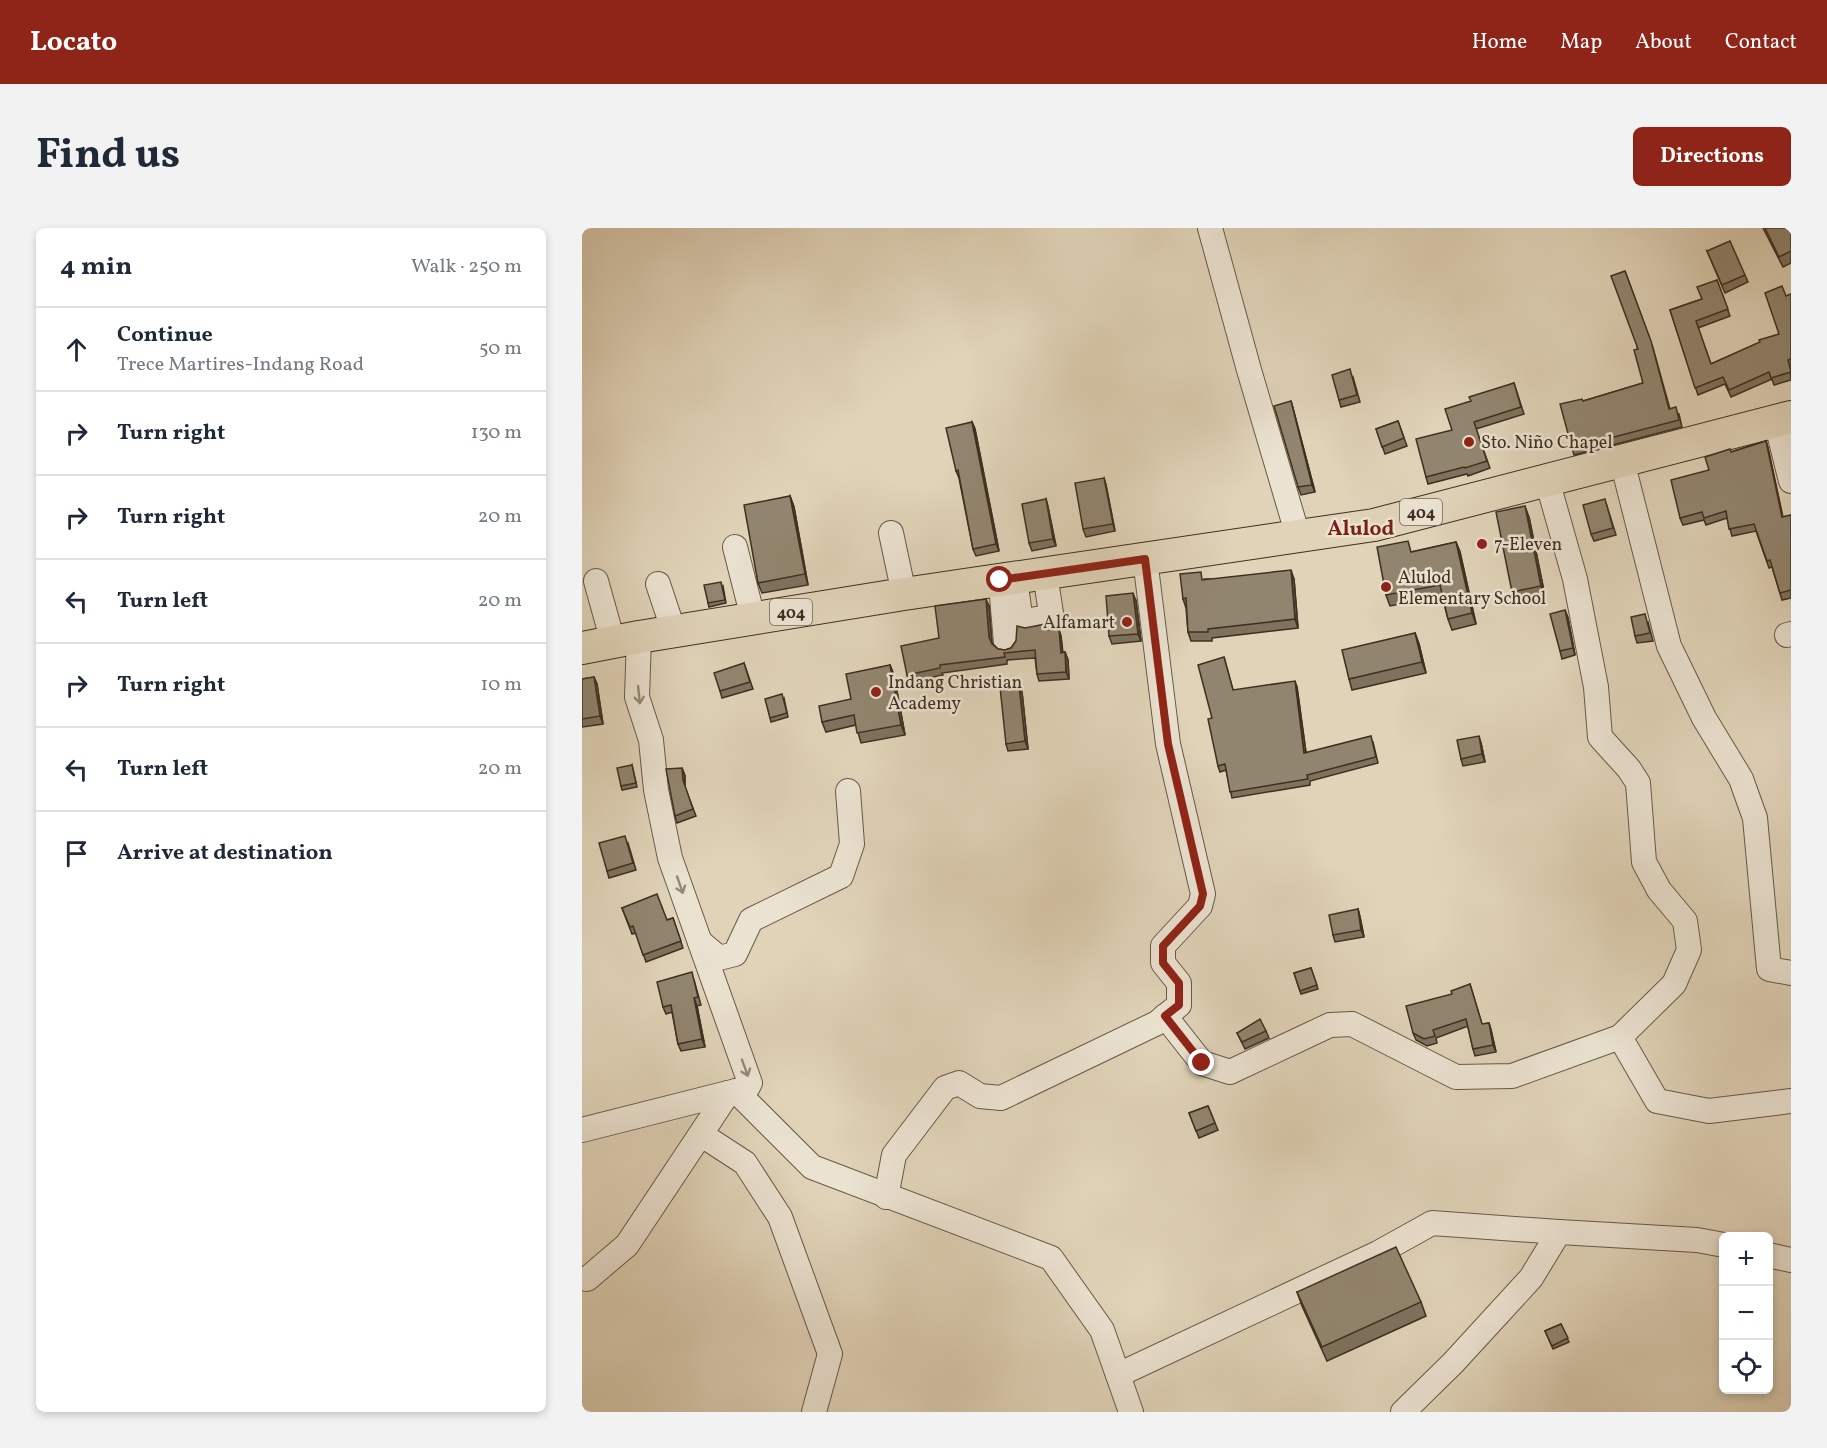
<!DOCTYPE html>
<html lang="en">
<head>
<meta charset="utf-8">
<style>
	body { margin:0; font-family:Vollkorn,serif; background:#f2f2f3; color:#1f2937 }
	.controls { position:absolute; right:18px; bottom:18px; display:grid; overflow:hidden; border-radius:9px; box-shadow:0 3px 9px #0003 }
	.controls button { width:54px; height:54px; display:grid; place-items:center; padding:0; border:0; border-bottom:2px solid #e0e1e3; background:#fff; color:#1f2937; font:30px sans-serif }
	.stop { position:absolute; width:18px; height:18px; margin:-14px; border:4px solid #8f2418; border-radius:50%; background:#fff }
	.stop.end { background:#8f2418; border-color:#fff; box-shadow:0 2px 6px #0008 }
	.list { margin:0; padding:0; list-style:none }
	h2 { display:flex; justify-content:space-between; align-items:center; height:78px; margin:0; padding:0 24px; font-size:26px }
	h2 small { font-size:20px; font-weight:400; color:#747a83 }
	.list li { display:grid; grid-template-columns:39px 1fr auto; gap:18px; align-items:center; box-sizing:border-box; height:84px; padding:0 24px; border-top:2px solid #e0e1e3 }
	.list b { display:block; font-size:22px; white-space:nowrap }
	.list p { margin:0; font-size:20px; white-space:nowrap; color:#747a83 }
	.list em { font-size:20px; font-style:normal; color:#747a83 }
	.icon { flex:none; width:33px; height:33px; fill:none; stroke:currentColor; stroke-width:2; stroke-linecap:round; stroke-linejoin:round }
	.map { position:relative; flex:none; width:1209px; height:1184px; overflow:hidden; border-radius:9px }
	header { display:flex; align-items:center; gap:36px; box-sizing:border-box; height:84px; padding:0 30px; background:#8f2418; color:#fff }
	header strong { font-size:28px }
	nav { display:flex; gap:33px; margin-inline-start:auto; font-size:21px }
	.intro { display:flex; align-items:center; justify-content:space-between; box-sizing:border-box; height:144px; padding:0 36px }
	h1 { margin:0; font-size:42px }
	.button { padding:15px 27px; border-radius:9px; background:#8f2418; color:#fff; font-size:21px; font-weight:700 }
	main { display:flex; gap:36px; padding:0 36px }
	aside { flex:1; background:#fff; border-radius:9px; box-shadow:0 3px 9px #0003 }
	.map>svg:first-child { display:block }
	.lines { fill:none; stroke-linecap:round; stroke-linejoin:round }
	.minor-casing { stroke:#665946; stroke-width:26 }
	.major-casing { stroke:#3d3020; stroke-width:34 }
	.minor { stroke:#ebe2d1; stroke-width:24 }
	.major { stroke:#e0d3b8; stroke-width:32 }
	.wall { fill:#7e725f; stroke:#3d3020; stroke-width:1.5 }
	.shaded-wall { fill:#665d4e; stroke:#3d3020; stroke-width:1.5 }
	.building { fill:#92856f; stroke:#3d3020; stroke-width:1.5 }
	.oneway { stroke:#948978 }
	.route { stroke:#8f2418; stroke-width:8 }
	.poi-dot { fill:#8f2418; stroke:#ebe2d1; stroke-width:2 }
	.labels { text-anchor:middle; stroke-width:5; stroke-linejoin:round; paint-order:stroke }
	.shield { fill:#ebe2d1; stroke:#716555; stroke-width:1.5 }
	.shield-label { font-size:16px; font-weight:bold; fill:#3d3020 }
	.poi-label { font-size:18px; fill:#3d3020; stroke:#ebe2d1; text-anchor:start }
	.quarter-label { font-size:21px; font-weight:bold; fill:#7a1f14; stroke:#ebe2d1 }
</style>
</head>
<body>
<header>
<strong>Locato</strong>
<nav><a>Home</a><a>Map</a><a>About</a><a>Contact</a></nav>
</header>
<div class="intro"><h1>Find us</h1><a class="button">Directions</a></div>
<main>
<aside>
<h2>4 min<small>Walk · 250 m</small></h2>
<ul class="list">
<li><svg class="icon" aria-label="ahead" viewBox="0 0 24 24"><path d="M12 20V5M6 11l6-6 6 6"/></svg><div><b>Continue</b><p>Trece Martires-Indang Road</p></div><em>50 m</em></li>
<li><svg class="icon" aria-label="right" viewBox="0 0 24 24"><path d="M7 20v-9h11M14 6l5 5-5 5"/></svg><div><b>Turn right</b></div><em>130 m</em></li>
<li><svg class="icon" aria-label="right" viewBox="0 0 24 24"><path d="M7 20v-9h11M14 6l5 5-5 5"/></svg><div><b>Turn right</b></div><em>20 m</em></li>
<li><svg class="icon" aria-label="left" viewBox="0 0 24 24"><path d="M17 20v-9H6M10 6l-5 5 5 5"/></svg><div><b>Turn left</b></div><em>20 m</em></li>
<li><svg class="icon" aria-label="right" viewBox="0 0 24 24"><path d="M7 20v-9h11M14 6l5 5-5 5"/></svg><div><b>Turn right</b></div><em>10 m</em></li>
<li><svg class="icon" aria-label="left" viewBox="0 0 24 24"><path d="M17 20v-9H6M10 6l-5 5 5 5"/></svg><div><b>Turn left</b></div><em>20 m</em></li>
<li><svg class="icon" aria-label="arrive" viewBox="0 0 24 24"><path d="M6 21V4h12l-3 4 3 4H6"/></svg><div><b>Arrive at destination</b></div></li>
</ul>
</aside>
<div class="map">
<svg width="1209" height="1184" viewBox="0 0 1209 1184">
	<rect width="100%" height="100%" fill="#e0d3b8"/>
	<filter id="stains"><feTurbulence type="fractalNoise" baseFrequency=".00333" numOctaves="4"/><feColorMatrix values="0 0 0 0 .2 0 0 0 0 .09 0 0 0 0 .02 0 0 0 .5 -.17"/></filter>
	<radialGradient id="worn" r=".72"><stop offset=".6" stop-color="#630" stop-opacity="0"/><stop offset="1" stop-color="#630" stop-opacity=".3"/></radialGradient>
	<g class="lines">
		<g class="minor-casing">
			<g id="minor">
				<polyline points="628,0 667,142 716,308"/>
				<polyline points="1194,193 1209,253"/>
				<polyline points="1040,233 1087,418 1122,490 1159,551 1173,590 1187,741 1209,745"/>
				<polyline points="309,305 322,366"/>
				<polyline points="153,319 171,390"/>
				<polyline points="433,350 438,387 444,393 465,389 469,385 463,346"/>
				<polyline points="14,353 31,414"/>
				<polyline points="76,356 92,404"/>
				<polyline points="419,357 424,415"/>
				<polyline points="1205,407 1209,406"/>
				<polyline points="118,714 137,730 153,726 169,692 259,648 270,616 266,563"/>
				<polyline points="583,788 620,835 648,844 748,797 770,796 874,849 930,848 1038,809 1092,756 1107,722 1103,693 1077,662 1062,634 1056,555 1047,541 1018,509 1014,459 993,351 965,252"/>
				<polyline points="1038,809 1075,873 1127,883 1209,873"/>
				<polyline points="154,863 230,939 469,1030 520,1102 549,1184"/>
				<polyline points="0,902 154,863 164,862 168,855 88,630 74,562 69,512 55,469 57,409"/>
				<polyline points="120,907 163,935 198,989 248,1126 232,1184"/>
				<polyline points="304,969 312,927 363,860 377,855 398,868 419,870 575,795 597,777 597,755 581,735 581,718 618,678 621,666 586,516 563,331"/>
				<polyline points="1186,1027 1209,1032"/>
				<polyline points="5,1051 45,1017 146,865"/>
				<polyline points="536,1147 796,1025 850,995 977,1004"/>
				<polyline points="821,1184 871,1135 949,1050 977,1004 1115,1012 1142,1017"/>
			</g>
		</g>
		<g class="major-casing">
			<polyline id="major" points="0,420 57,409 322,366 792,297 1209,189"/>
		</g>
		<use href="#minor" class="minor"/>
		<use href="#major" class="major"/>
	</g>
	<g class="wall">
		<polygon points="1181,0 1209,0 1209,35 1201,39"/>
		<polygon points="1125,23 1163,47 1166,54 1143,65"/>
		<polygon points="1043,43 1071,120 1088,181 1097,186 1100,199 992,227 990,220 1001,173 1061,155"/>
		<polygon points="1135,52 1148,88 1116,100 1129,136 1197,106 1204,68 1209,66 1209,138 1208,139 1209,152 1192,157 1190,151 1149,169 1143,156 1116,167 1088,82 1120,71"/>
		<polygon points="771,149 778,174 759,179 757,172"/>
		<polygon points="932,155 942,186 894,201 908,240 886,248 885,246 846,256 844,249 870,202 889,173"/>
		<polygon points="709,173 733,264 719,267 716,259"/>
		<polygon points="816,193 825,218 803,226 794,201"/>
		<polygon points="390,194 393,201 417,323 394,328 391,321 377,250 374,243"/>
		<polygon points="1184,213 1186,220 1201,289 1209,287 1209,370 1200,372 1190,339 1187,340 1174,303 1150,308 1145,290 1124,297 1122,292 1101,297 1098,290 1127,242 1149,224"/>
		<polygon points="522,250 524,257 533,303 504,309 501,301"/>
		<polygon points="208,268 212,279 226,357 180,365 176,355"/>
		<polygon points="464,271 466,279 474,318 450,323 447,315"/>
		<polygon points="1025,278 1034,307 1012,313 1009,306"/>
		<polygon points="947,289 963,368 934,374 930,364"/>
		<polygon points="874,314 878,324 894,396 870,402 866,391 860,368 808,378 804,367 830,324"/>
		<polygon points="622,351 712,351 716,400 630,410 630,413 609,413 606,404 604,380 601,371"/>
		<polygon points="141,358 144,375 127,379 126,375"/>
		<polygon points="554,373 559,413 530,416 527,408"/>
		<polygon points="407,378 410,415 416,421 423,422 429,420 443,400 466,402 479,408 481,425 483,424 486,432 487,451 457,453 455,446 453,430 425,432 425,436 360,445 361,447 327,454 325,447 357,410"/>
		<polygon points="983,382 986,390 993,427 980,431 978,423"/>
		<polygon points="1066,394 1071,413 1055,415 1053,408"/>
		<polygon points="833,405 837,416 844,445 770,462 767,451"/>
		<polygon points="642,429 651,462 715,459 724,525 791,514 796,535 728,553 728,557 650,570 644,542 638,544 636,538 630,490"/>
		<polygon points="162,435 171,461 140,470 138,463"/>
		<polygon points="308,437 312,447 323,507 279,515 274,497 244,504 240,494 269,471"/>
		<polygon points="12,449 15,456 21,496 0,499 0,451"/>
		<polygon points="440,464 446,521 426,523 424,516"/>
		<polygon points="202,470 206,489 189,494 188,490"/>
		<polygon points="899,515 903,534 881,538 879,531"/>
		<polygon points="50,537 55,559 40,562 39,558"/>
		<polygon points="100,540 103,548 103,559 114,588 95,595 93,588"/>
		<polygon points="46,615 54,642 27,650 25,643"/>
		<polygon points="40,680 85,692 91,690 101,720 64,734 54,705 50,706"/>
		<polygon points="776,681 778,689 782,709 753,714 751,707"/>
		<polygon points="729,740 736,761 719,766 712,745"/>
		<polygon points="112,752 119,777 115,778 123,819 99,823 96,816 90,784 84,786 81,779"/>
		<polygon points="888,756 900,796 907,795 909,802 914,824 893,828 891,821 886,798 854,810 855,815 845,818 834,812 831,805 870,766"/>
		<polygon points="684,803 687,810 663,821 655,805"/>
		<polygon points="626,878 636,902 617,910 607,885"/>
		<polygon points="715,1064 839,1074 844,1088 745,1133 720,1078"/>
		<polygon points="979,1096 987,1114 971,1121 963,1103"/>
	</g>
	<g class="shaded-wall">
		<polygon points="709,173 711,180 733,264 730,257"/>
		<polygon points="390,194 393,201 417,323 414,316"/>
		<polygon points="1184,213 1186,220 1202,296 1200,289"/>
		<polygon points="522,250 524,257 533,303 531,296"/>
		<polygon points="208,268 212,279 226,357 223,346"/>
		<polygon points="464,271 466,279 474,318 471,311"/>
		<polygon points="943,278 947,289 963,368 959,358"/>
		<polygon points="874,314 878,324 894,396 890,385"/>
		<polygon points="709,342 712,351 716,400 713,391"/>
		<polygon points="551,365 554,373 559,413 556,406"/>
		<polygon points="404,371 407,378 410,416 407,409"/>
		<polygon points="983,382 986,390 993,427 991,420"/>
		<polygon points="477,401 479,408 481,432 479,425"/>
		<polygon points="833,405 837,416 844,445 840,434"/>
		<polygon points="483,424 486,432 487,451 484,444"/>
		<polygon points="308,437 312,447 323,507 319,497"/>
		<polygon points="12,449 15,456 21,496 18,488"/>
		<polygon points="713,453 715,459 725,531 722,525"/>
		<polygon points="437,457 440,464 446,521 443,513"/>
		<polygon points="897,508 899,515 903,534 900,526"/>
		<polygon points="100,540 103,548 103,559 101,552"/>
		<polygon points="776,681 778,689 782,709 779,702"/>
		<polygon points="112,770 115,778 123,819 120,811"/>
		<polygon points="907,795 909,802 914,824 911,817"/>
	</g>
	<g class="building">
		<polygon points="1183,0 1209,0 1209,23 1197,29"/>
		<polygon points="1148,13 1163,47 1140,57 1125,23"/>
		<polygon points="1043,43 1069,113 1087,181 1094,179 1097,192 990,220 978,176 1000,171 1001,173 1061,155 1052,122 1056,121 1029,48"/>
		<polygon points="1135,52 1146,81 1114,93 1129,136 1178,114 1177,112 1197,106 1183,65 1200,58 1204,68 1209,66 1209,131 1206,132 1209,144 1189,150 1187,144 1147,162 1141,149 1113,160 1088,82 1120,71 1115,59"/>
		<polygon points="768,141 775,167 757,172 750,147"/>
		<polygon points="932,155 939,179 892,194 905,233 883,240 882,239 844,249 834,211 870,202 863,181 889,173 887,169"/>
		<polygon points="709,173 730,257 716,259 692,178"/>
		<polygon points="816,193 822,210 800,219 794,201"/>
		<polygon points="390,194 414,316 391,321 376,242 374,243 364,200"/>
		<polygon points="1184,213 1200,289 1209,287 1209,362 1198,365 1188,332 1185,333 1172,296 1147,301 1144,283 1122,290 1120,284 1098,290 1089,252 1127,242 1123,229 1148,221 1149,224"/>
		<polygon points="522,250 531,296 501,301 493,255"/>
		<polygon points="208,268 223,346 176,355 162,277"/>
		<polygon points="464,271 471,311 447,315 440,276"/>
		<polygon points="1023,271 1031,300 1009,306 1001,277"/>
		<polygon points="943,278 959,358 930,364 914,284"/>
		<polygon points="826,313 829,324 874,314 890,385 866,391 858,357 804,367 795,319"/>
		<polygon points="709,342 713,391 626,401 626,404 606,404 604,370 601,371 598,346 619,344 620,352"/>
		<polygon points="139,354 143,372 126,375 122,357"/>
		<polygon points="551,365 556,406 527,408 524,368"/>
		<polygon points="404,371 407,409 410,416 416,421 423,422 429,420 434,413 435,398 443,400 464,396 465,402 477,401 479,425 483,424 484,444 455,446 453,422 422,425 423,429 358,437 358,440 325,447 319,418 357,410 353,378"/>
		<polygon points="983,382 991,420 978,423 968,386"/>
		<polygon points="1063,386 1068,405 1053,408 1049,389"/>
		<polygon points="833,405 840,434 767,451 760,422"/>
		<polygon points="642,429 651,462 713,453 722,525 789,508 794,529 725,547 726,551 648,564 643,536 636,538 626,491 630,490 616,437"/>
		<polygon points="162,435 168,454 138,463 132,445"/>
		<polygon points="308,437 319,497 275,505 272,487 240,494 237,478 269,471 264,446"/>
		<polygon points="12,449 18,488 0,491 0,451"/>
		<polygon points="437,457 443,513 424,516 418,459"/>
		<polygon points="200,466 205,485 188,490 183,471"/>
		<polygon points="897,508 900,526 879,531 875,512"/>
		<polygon points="50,537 54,555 39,558 35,540"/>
		<polygon points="100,540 101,552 111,581 93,588 84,541"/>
		<polygon points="43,608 51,635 25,643 17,615"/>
		<polygon points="75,666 85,692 91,690 99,713 61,727 51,698 48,699 40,680"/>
		<polygon points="776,681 779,702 751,707 747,687"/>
		<polygon points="729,740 735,757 718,763 712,745"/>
		<polygon points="110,744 116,769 112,770 120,811 96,816 89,777 81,779 75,754"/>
		<polygon points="888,756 900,796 907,795 911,817 891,821 884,791 851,802 853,808 842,811 831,805 824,778 870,766 869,763"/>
		<polygon points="678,791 684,803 660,814 655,805"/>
		<polygon points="626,878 633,895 614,903 607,885"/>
		<polygon points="814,1019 839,1074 740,1119 715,1064"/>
		<polygon points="979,1096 986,1110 970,1118 963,1103"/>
	</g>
	<defs><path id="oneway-shaft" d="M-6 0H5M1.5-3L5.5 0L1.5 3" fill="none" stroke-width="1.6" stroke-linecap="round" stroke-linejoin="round" transform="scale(1.5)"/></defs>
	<g class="oneway">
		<use href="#oneway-shaft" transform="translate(57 467) rotate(84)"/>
		<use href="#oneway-shaft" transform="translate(98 657) rotate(71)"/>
		<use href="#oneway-shaft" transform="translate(163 840) rotate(70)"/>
	</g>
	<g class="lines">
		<polyline class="route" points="418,352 563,331 586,516 621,666 618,678 581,718 581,735 597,755 597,777 583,788 620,835"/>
	</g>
	<g class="poi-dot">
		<circle cx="887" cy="214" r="6"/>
		<circle cx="900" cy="316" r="6"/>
		<circle cx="804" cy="359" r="6"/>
		<circle cx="545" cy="394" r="6"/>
		<circle cx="294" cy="464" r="6"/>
	</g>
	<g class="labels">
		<g class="shield">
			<rect x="818" y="271" width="42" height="26" rx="4.5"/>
			<rect x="188" y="371" width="42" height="26" rx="4.5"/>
		</g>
		<g class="shield-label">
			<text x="839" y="290">404</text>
			<text x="209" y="390">404</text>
		</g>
		<g class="poi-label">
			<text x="899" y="220">Sto. Niño Chapel</text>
			<text x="912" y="322">7-Eleven</text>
			<text x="816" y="355">Alulod<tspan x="816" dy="21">Elementary School</tspan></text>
			<text x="533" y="400" text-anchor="end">Alfamart</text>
			<text x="306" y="460">Indang Christian<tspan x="306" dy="21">Academy</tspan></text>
		</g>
		<g class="quarter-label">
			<text x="779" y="307">Alulod</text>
		</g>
	</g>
	<rect width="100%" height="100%" filter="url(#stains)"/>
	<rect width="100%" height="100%" fill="url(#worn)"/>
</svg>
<div class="controls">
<button>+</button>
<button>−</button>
<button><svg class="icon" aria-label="locate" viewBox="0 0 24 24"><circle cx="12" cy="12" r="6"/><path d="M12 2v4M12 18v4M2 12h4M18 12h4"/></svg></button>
</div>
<div class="stop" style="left:418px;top:352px"></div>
<div class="stop end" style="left:620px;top:835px"></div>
</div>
</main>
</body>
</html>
